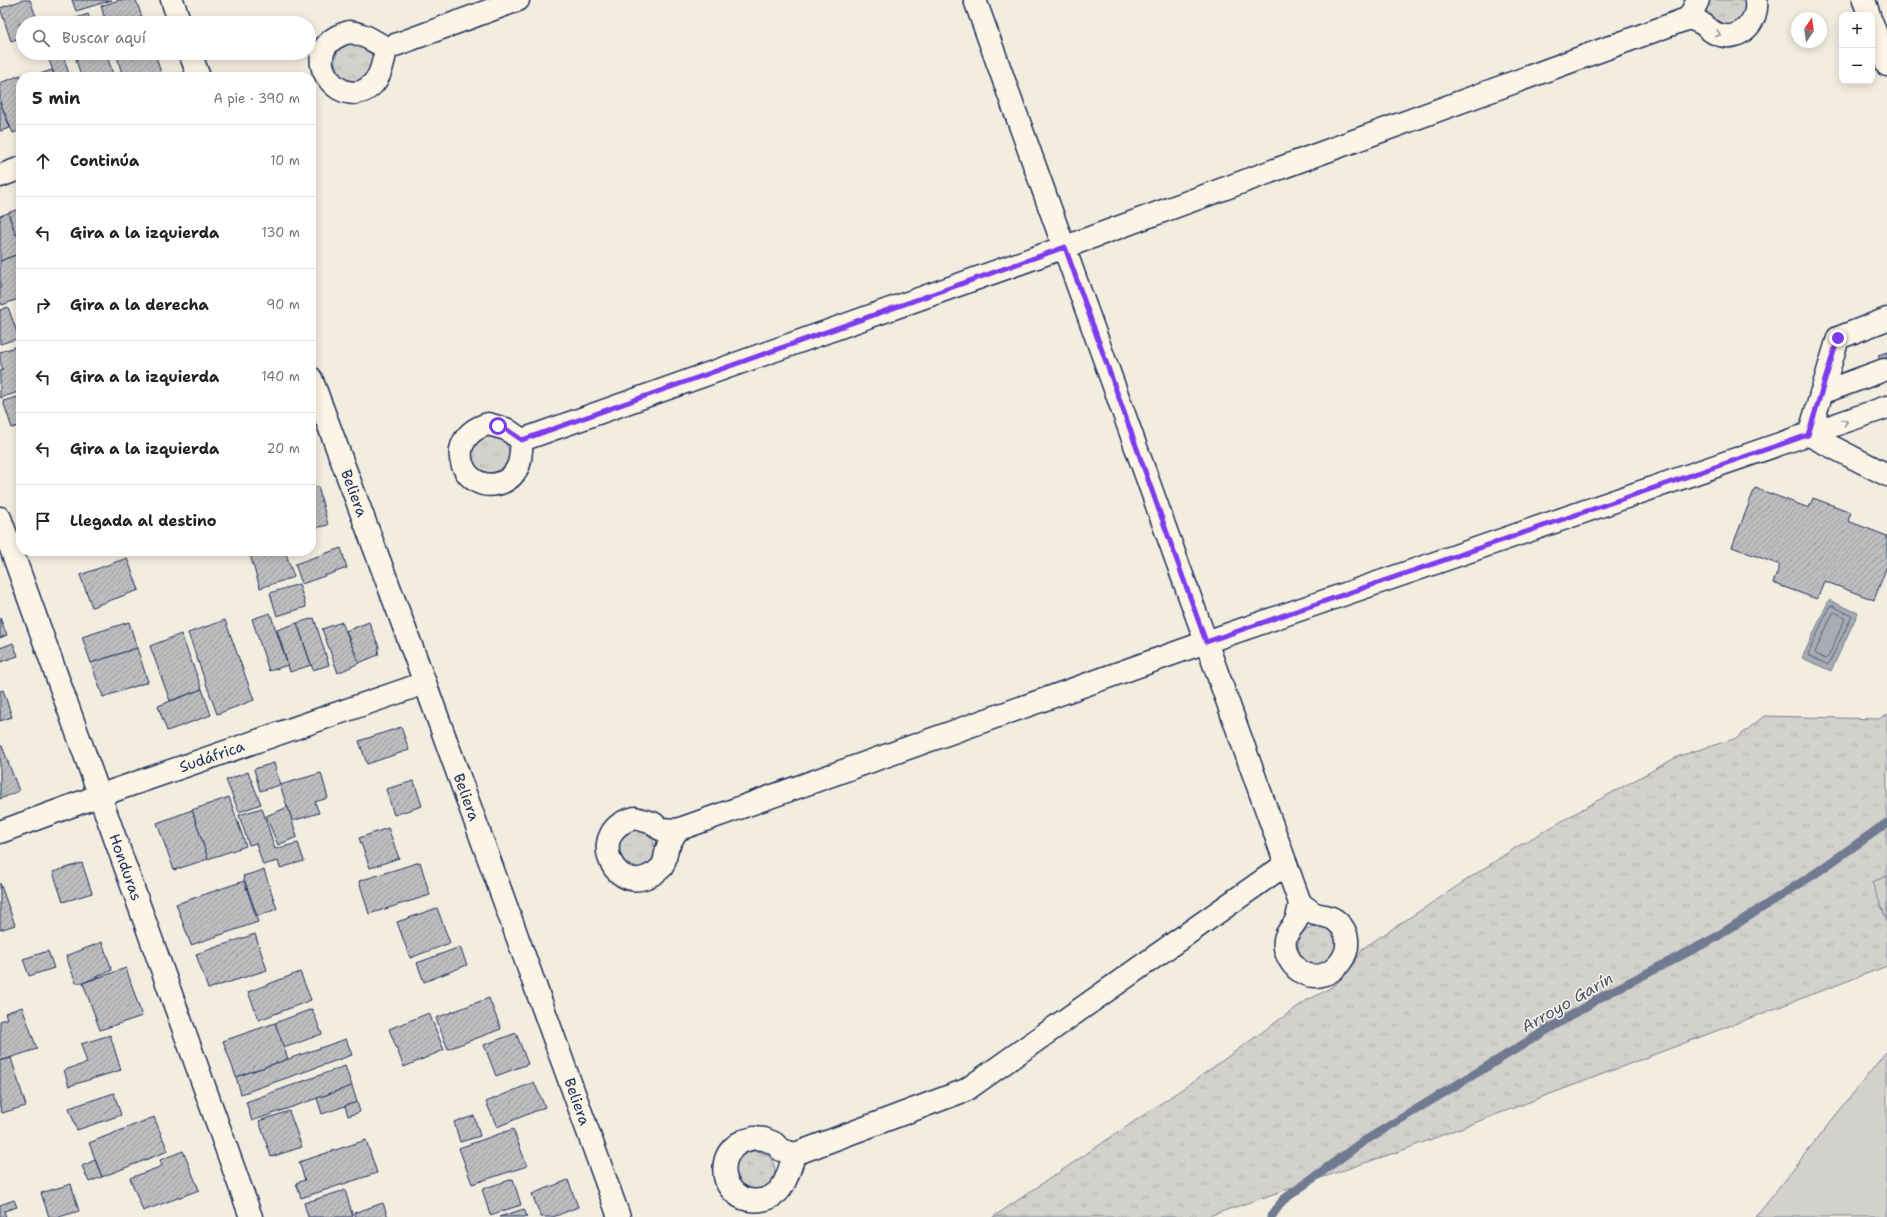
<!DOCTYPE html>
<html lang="es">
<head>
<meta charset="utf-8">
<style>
	body { margin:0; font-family:"Shantell Sans",sans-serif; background:#f2f2f2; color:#222 }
	.controls { position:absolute; right:12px; top:12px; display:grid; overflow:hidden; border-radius:8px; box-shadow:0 2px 10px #0003 }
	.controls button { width:36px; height:36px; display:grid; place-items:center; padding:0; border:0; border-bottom:1px solid #e0e0e0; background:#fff; color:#222; font:20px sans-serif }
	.compass { position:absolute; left:1791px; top:12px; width:36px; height:36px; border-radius:50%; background:#fff; box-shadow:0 2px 10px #0003; rotate:13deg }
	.stop { position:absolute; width:12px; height:12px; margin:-9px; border:3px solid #7c3aed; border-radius:50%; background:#fff }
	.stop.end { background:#7c3aed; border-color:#fff; box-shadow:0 1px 4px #0008 }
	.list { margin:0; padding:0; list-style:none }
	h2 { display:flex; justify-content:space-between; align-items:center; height:52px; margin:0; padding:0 16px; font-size:17px }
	h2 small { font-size:13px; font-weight:400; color:#767676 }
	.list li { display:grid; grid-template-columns:26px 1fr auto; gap:12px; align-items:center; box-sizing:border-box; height:72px; padding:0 16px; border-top:1px solid #e0e0e0 }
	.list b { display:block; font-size:15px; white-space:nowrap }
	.list em { font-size:13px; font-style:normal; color:#767676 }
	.icon { flex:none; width:22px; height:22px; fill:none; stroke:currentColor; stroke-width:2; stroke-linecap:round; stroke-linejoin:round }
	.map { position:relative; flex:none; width:1887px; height:1217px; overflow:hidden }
	.search { position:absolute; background:#fff; box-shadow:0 2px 10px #0003; left:16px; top:16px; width:300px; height:44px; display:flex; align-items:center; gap:10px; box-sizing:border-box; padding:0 14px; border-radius:22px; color:#767676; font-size:15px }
	.panel { position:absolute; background:#fff; box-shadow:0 2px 10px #0003; left:16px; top:72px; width:300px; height:484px; border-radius:16px }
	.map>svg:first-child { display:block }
	.grass { fill:url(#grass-tufts); stroke:#778095 }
	.pitch { fill:#d3d1cc; stroke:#778095 }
	.water { fill:#a9acb3; stroke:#707a91 }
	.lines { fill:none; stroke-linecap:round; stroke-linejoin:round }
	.shore { stroke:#546180; stroke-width:1 }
	.stream { stroke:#707a91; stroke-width:9 }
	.building { fill:url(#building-hatch); stroke:#1b2f5e }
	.minor-casing { stroke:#1b2f5e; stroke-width:25 }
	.tertiary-casing { stroke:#1b2f5e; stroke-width:25 }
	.minor { stroke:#fcf5e5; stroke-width:22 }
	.tertiary { stroke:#fcf5e5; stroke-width:22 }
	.oneway { stroke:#8c92a2 }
	.route { stroke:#7c3aed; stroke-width:5 }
	.labels { text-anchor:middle; stroke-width:3; stroke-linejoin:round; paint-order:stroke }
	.street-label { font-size:15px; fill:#1b2f5e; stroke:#fcf5e5 }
	.water-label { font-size:16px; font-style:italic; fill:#465478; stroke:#fcf5e5 }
</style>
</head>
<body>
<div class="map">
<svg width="1887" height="1217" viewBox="0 0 1887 1217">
	<defs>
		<pattern id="grass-tufts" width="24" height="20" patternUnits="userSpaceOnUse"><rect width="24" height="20" fill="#d3d1cc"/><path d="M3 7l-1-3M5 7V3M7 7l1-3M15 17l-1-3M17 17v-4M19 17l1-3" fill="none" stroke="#b5b4b2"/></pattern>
		<pattern id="building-hatch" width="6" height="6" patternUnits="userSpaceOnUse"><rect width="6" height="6" fill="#bebec0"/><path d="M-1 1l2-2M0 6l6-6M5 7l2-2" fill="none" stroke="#9a9b9f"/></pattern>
	</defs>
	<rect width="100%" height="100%" fill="#f3ede0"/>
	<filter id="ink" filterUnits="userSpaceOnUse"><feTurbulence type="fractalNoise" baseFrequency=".025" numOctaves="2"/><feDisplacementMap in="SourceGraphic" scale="8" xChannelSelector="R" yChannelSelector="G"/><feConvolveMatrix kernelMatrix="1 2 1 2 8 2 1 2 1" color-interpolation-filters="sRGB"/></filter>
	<g filter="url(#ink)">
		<g class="grass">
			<path d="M1706 0H1744C1753 30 1701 37 1706 0Z"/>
			<circle cx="354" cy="62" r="19"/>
			<path d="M484 434 503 439C527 469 479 486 471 461 470 457 471 452 471 448Z"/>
			<path d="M1887 714V966L1403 1150 1206 1217H993L1194 1081 1307 1000C1335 988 1348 976 1362 949L1515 848 1595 802 1679 756 1737 738 1764 716 1879 719Z"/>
			<path d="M636 828C668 836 654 876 631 868 627 867 624 863 620 861 615 839 616 839 636 828Z"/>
			<circle cx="1317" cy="945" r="19"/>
			<circle cx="755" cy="1171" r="20"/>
		</g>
		<g class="pitch">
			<polygon points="1887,876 1887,921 1872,882"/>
			<polygon points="1886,1052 1887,1053 1887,1217 1755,1217"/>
		</g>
		<polygon class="water" points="1829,600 1858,613 1831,671 1802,658"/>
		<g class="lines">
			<g class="shore">
				<polygon points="1830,606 1833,606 1852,616 1828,665 1808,655"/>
				<polygon points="1835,612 1844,617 1845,619 1828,657 1825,659 1816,654 1815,652 1833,613"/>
			</g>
			<polyline class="stream" points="1271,1217 1283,1200 1361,1143 1603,996 1713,939 1813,875 1887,823"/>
		</g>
		<g class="building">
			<polygon points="23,0 30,0 37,19 19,24 23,37 11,41 0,8"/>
			<polygon points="72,0 112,0 76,11"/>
			<polygon points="119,0 136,0 144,23 106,23 101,6"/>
			<polygon points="88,14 91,23 62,23"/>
			<polygon points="62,53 70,77 55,77 48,57"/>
			<polygon points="96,53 106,53 114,77 81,77 76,59"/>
			<polygon points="116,53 155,53 162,77 123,77"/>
			<polygon points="52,70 55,77 34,77 34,76"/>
			<polygon points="21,75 21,130 13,133 0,102 0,83"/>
			<polygon points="0,102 10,128 0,131"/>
			<polygon points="21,208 21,233 16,235 8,213"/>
			<polygon points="8,213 16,235 21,233 21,253 0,261 0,216"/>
			<polygon points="21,253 21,298 2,305 0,301 0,261"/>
			<polygon points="8,307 19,338 0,344 0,310"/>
			<polygon points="21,345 21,391 0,398 0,371 3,370 0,361 0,352"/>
			<polygon points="1887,352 1887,378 1878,355"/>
			<polygon points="21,396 21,425 12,428 3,401"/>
			<polygon points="318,486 328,525 311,529 311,488"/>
			<polygon points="1755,488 1809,508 1813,498 1851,512 1848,521 1887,536 1887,566 1874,600 1824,581 1817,599 1773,583 1780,565 1732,547"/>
			<polygon points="341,548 347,568 302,584 295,564"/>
			<polygon points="263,551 285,551 294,577 260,588 250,555"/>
			<polygon points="127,558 139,590 92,607 80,575"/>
			<polygon points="299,584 306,607 277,616 270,593"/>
			<polygon points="270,613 288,665 269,671 252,619"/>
			<polygon points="0,618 7,635 0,638"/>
			<polygon points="314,618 329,665 313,670 297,623"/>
			<polygon points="225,620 254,700 217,714 188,633"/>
			<polygon points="129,622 137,648 91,663 82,637"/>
			<polygon points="342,622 359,663 338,673 322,629"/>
			<polygon points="369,622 379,647 378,655 359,663 346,631"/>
			<polygon points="297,623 311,665 290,672 277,630"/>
			<polygon points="181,634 202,689 170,701 150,646"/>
			<polygon points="13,643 18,656 0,662 0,648"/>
			<polygon points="137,648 148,682 103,697 91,663"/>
			<polygon points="202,689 211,715 167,731 158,706"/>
			<polygon points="3,690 12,717 0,721 0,691"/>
			<polygon points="401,727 409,750 367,764 359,741"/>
			<polygon points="0,746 2,746 19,791 0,799"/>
			<polygon points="274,763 280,785 260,791 254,769"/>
			<polygon points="248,772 261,804 239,812 226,780"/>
			<polygon points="321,773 328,798 315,802 319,813 292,821 280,785"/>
			<polygon points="414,781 422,806 394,815 386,789"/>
			<polygon points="229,797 246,846 208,859 192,810"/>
			<polygon points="288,807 297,837 278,845 266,816"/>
			<polygon points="262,808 275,849 298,843 304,861 280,868 278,861 263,865 256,843 249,845 239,815"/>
			<polygon points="192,810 208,859 174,870 157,823"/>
			<polygon points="388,828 399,858 370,868 359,838"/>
			<polygon points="420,862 430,895 369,914 359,881"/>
			<polygon points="82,863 92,893 63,902 53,872"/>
			<polygon points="264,870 277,909 257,916 243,876"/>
			<polygon points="244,881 258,922 191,945 176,904"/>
			<polygon points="0,883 15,925 0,930"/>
			<polygon points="437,908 450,943 410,958 397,922"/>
			<polygon points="255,934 267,970 208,989 196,954"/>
			<polygon points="102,942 112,970 83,983 76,983 66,956"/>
			<polygon points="460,947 467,965 424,982 417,963"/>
			<polygon points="48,951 54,968 29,976 23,959"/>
			<polygon points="126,968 142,1016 100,1030 83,983"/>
			<polygon points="300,972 311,1000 259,1020 248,992"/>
			<polygon points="489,998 501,1029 448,1049 436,1018"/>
			<polygon points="22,1007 37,1049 0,1061 0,1021 7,1018 5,1013"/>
			<polygon points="312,1009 322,1034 284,1048 275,1023"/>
			<polygon points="429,1013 444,1050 404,1067 389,1029"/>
			<polygon points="275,1023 288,1059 236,1077 223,1041"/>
			<polygon points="516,1033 528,1064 496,1076 484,1045"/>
			<polygon points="110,1035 121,1070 69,1086 64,1070 87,1063 81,1044"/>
			<polygon points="346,1039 352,1055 241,1094 236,1077"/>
			<polygon points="11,1058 26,1106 2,1113 0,1106 0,1061"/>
			<polygon points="345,1066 352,1086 252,1121 246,1102"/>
			<polygon points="534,1082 545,1107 497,1127 486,1102"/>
			<polygon points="352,1086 357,1102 322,1114 317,1098"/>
			<polygon points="114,1093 121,1115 77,1130 69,1108"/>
			<polygon points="357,1102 360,1112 348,1116 345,1106"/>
			<polygon points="289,1111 302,1147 271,1157 259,1121"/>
			<polygon points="474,1116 480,1136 460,1142 454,1122"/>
			<polygon points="154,1117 168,1151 102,1177 89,1143"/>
			<polygon points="513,1129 527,1166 472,1184 459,1148"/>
			<polygon points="366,1140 377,1173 301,1198 296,1183 305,1180 299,1162"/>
			<polygon points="183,1151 199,1190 143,1211 130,1178 162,1166 160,1160"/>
			<polygon points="95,1160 102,1177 89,1182 82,1166"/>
			<polygon points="513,1179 521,1205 490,1215 482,1189"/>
			<polygon points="568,1180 578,1207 553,1217 541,1217 532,1194"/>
			<polygon points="71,1184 79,1211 59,1217 49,1217 41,1193"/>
			<polygon points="345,1190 353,1217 308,1217 304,1203"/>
			<polygon points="14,1200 17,1207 4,1211 6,1217 0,1217 0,1205"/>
			<polygon points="383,1203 388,1217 355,1217 354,1213"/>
			<polygon points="524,1209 527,1217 499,1217"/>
		</g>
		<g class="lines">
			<g class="minor-casing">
				<g id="minor">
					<polyline points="172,0 180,23"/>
					<polyline points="975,0 1300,903"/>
					<path d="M1698 0 1689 18C1693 20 1698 21 1701 23 1707 26 1710 32 1717 34 1739 43 1759 22 1756 0"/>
					<path d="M349 32C364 33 374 42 387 48 383 58 383 71 376 80 346 122 287 49 349 32Z"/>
					<polyline points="387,48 518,0"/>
					<polyline points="190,53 199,77"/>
					<polyline points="0,176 21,168"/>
					<polyline points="1887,319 1838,338 1809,435 1887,475"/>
					<path id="s1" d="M311 378 425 683 619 1217"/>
					<polyline points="1821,393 1884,370"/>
					<path d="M488 424 506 429 522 440C521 448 521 457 519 464 516 472 510 479 503 482 465 498 438 439 488 424Z"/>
					<polyline points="522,440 1065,247 1689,18"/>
					<path id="s2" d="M0 518 251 1217"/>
					<path d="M635 818 653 823 660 829 677 830C674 835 671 841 668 846 665 853 666 860 662 867 658 871 652 875 647 877 611 892 586 829 635 818Z"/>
					<polyline points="677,830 1206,642 1887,407"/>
					<path id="s3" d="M0 832 101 795 425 683"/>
					<path d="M1300 903C1304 906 1310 911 1315 914 1322 916 1328 915 1335 920 1368 945 1327 994 1297 969 1291 963 1287 957 1285 948 1283 934 1290 931 1296 921 1298 916 1299 909 1300 903Z"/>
					<path d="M754 1138 764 1139 774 1143 781 1150 795 1154C790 1165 788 1179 781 1188 771 1202 748 1205 735 1193 721 1181 721 1159 734 1147 740 1141 746 1140 754 1138Z"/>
					<polyline points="795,1154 966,1090 1286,864"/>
				</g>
			</g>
			<g class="tertiary-casing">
				<g id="tertiary">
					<polyline points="1864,0 1869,15"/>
					<polyline points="1872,23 1887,65"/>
				</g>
			</g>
			<use href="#minor" class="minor"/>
			<use href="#tertiary" class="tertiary"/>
		</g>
		<defs><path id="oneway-chevron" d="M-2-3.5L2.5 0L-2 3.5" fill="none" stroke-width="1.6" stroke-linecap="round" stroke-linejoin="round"/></defs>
		<g class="oneway">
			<use href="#oneway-chevron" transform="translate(1718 34) rotate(19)"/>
			<use href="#oneway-chevron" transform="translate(1845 422) rotate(-20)"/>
		</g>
	</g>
	<g class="lines" filter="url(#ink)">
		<polyline class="route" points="498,426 506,429 522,440 1065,247 1206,642 1808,435 1838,338"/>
	</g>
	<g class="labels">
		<g class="street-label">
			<text dy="5" stroke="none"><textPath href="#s1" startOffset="123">Beliera</textPath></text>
			<text dy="5" stroke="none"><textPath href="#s3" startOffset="225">Sudáfrica</textPath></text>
			<text dy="5" stroke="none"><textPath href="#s1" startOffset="447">Beliera</textPath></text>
			<text dy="5" stroke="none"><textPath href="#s2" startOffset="371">Honduras</textPath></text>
			<text dy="5" stroke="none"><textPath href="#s1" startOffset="771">Beliera</textPath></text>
		</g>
		<g class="water-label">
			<text transform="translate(1567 1002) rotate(-30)" y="6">Arroyo Garín</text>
		</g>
	</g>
</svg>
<div class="controls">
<button>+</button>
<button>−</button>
</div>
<svg class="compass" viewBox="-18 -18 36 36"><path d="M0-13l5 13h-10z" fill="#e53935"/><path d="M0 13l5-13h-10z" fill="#767676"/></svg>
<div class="stop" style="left:498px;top:426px"></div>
<div class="stop end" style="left:1838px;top:338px"></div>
<div class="search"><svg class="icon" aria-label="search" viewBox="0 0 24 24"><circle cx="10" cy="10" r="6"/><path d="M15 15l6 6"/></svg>Buscar aquí</div>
<section class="panel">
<h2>5 min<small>A pie · 390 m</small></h2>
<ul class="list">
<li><svg class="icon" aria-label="ahead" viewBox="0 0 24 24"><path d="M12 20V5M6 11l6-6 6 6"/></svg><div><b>Continúa</b></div><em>10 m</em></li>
<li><svg class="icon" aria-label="left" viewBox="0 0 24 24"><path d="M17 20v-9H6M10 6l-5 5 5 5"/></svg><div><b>Gira a la izquierda</b></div><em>130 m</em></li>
<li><svg class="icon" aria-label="right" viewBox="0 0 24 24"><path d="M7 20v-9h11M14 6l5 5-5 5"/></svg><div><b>Gira a la derecha</b></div><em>90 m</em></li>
<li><svg class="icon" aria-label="left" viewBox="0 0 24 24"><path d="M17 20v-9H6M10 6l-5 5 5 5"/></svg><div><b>Gira a la izquierda</b></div><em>140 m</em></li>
<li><svg class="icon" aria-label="left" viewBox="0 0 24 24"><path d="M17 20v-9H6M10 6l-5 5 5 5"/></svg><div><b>Gira a la izquierda</b></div><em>20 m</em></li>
<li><svg class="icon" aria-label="arrive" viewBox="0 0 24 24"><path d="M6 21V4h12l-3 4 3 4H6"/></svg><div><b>Llegada al destino</b></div></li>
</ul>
</section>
</div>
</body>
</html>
